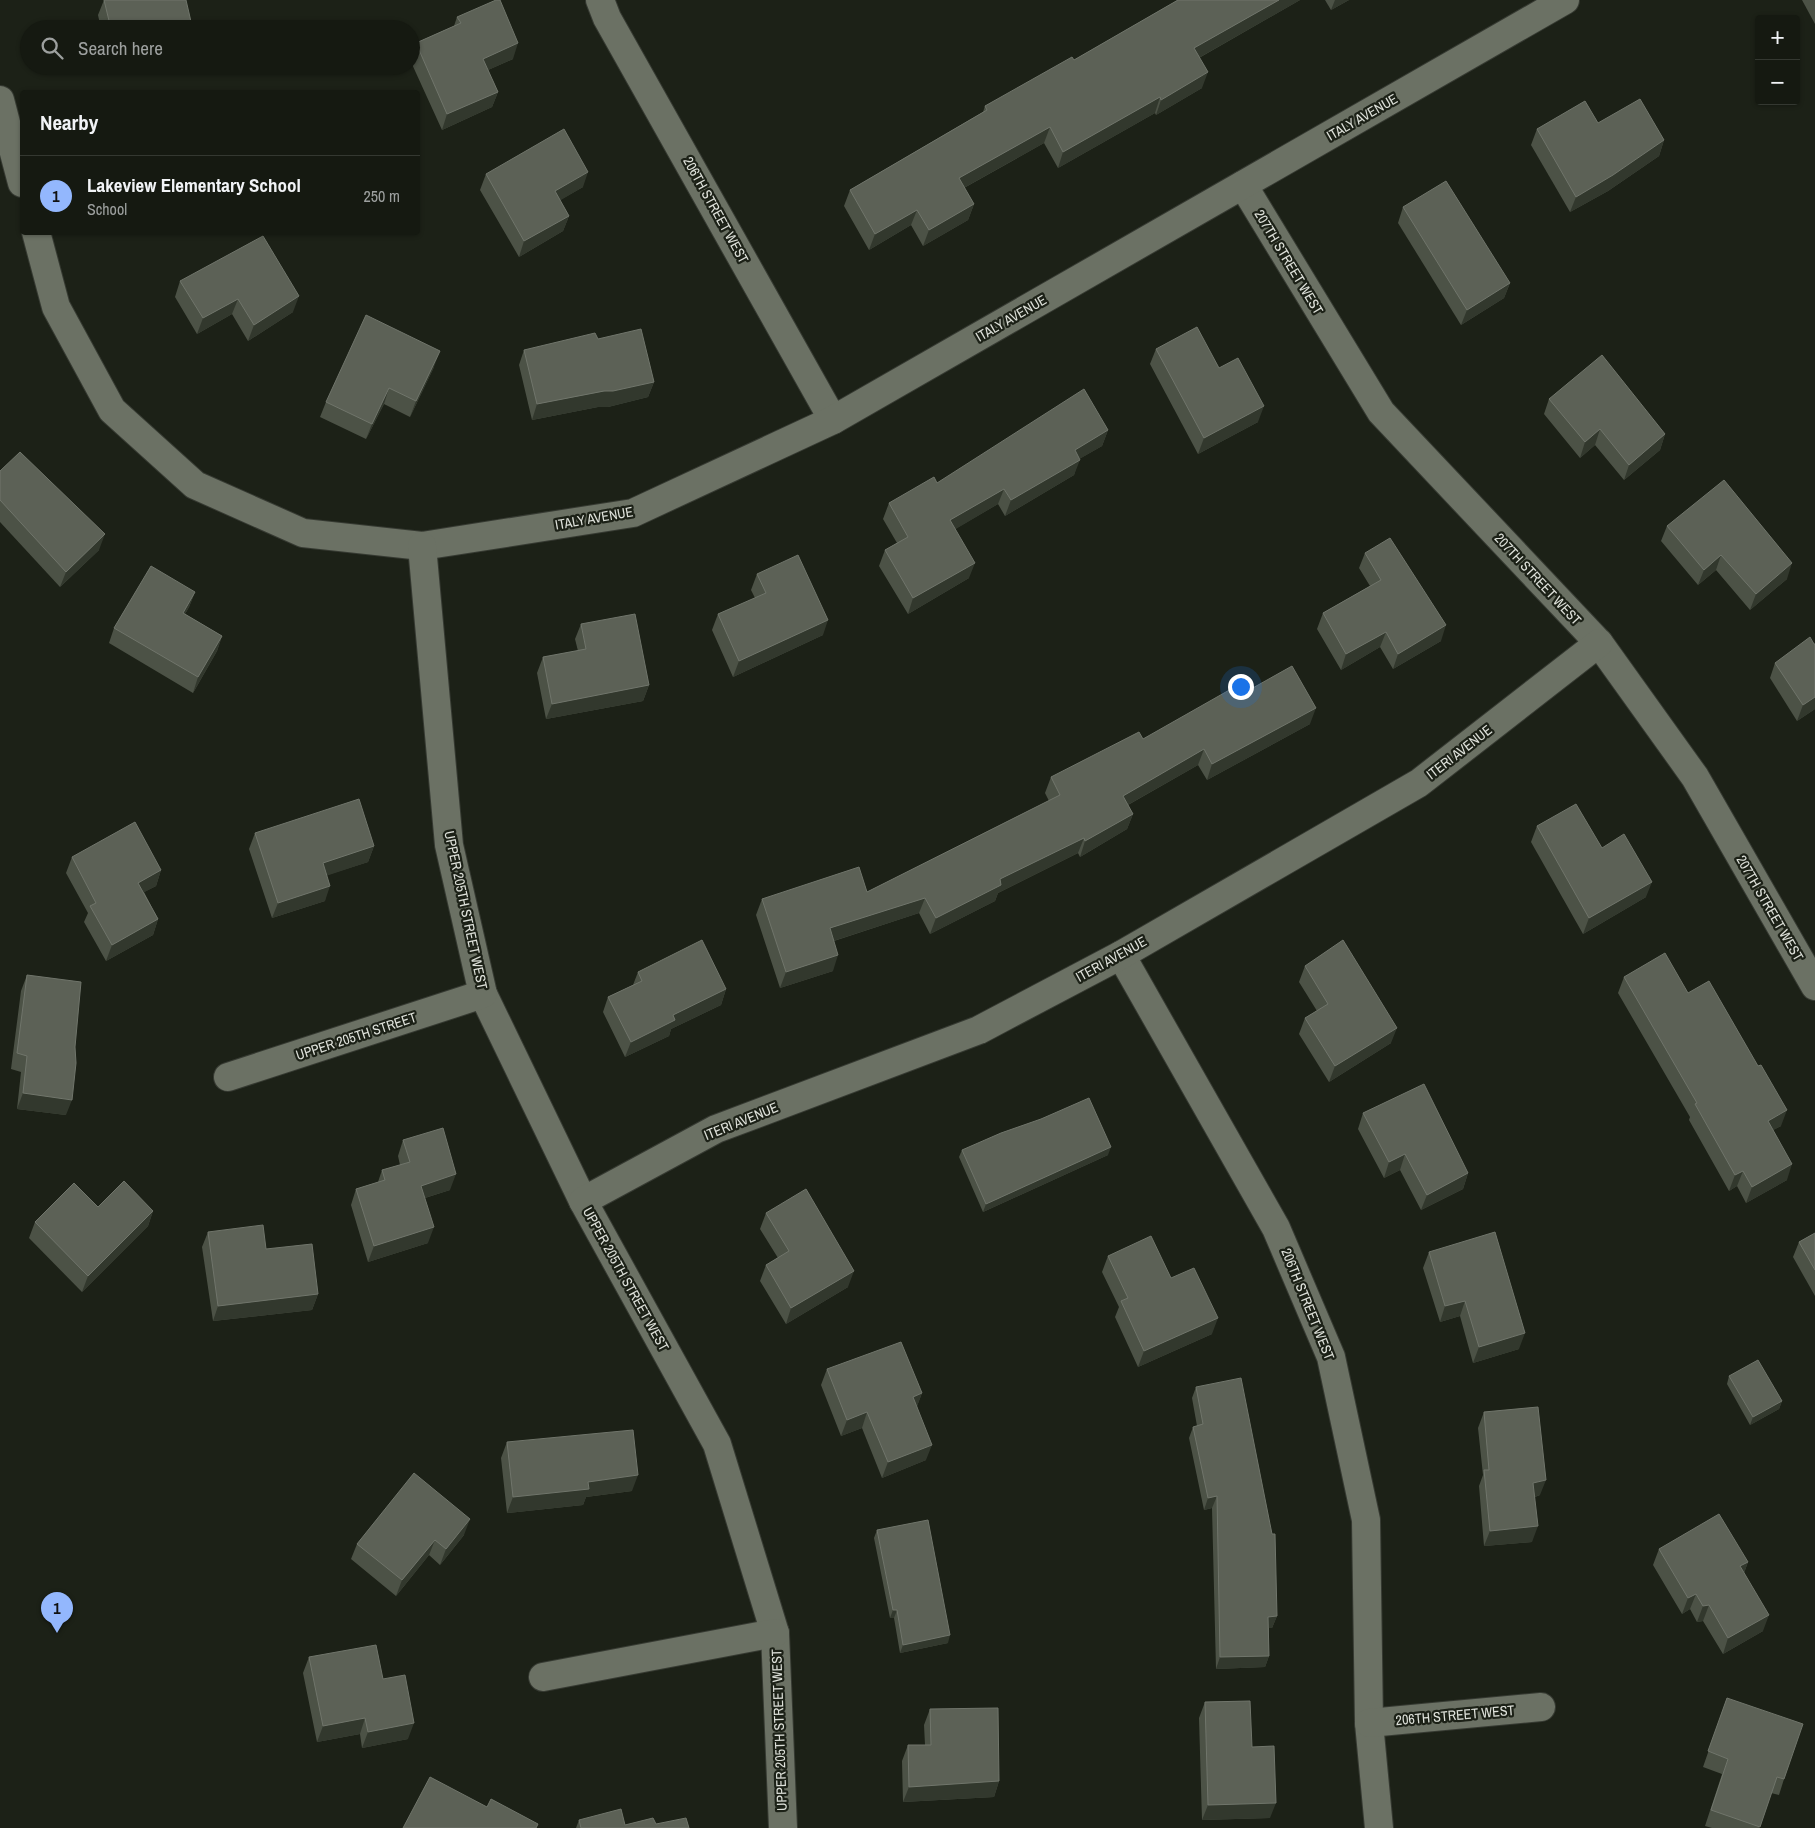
<!DOCTYPE html>
<html lang="en">
<head>
<meta charset="utf-8">
<style>
	body { margin:0; font-family:"Archivo Narrow",sans-serif; background:#1e221a; color:#f1f3f6 }
	.controls { position:absolute; right:15px; top:15px; display:grid; overflow:hidden; border-radius:5px; box-shadow:0 1px 4px #0004 }
	.controls button { width:45px; height:45px; display:grid; place-items:center; padding:0; border:0; border-bottom:1px solid #343831; background:#151911; color:#f1f3f6; font:25px sans-serif }
	.you { position:absolute; left:1240px; top:686px; width:18px; height:18px; margin:-12px; border:4px solid #fff; border-radius:50%; background:#1a73e8; box-shadow:0 0 0 8px #1a73e833 }
	.badge { display:grid; place-items:center; width:32px; height:32px; border-radius:50%; background:#93b7fd; color:#111; font-size:16px; font-weight:700 }
	.pin { position:absolute; translate:-50% -41px; filter:drop-shadow(0 1px 2px #0008) }
	.pin::after { content:''; position:absolute; top:26px; width:18px; height:15px; background:inherit; clip-path:polygon(0 0,100% 0,50% 100%) }
	.list { margin:0; padding:0; list-style:none }
	h2 { display:flex; justify-content:space-between; align-items:center; height:65px; margin:0; padding:0 20px; font-size:21px }
	h2 small { font-size:16px; font-weight:400; color:#9da09f }
	.list li { display:grid; grid-template-columns:32px 1fr auto; gap:15px; align-items:center; box-sizing:border-box; height:80px; padding:0 20px; border-top:1px solid #343831 }
	.list b { display:block; font-size:19px; white-space:nowrap }
	.list p { margin:0; font-size:16px; white-space:nowrap; color:#9da09f }
	.list em { font-size:16px; font-style:normal; color:#9da09f }
	.icon { flex:none; width:28px; height:28px; fill:none; stroke:currentColor; stroke-width:2; stroke-linecap:round; stroke-linejoin:round }
	.map { position:relative; flex:none; width:1815px; height:1828px; overflow:hidden }
	.search { position:absolute; background:#151911; box-shadow:0 1px 4px #0004; left:20px; top:20px; width:400px; height:55px; display:flex; align-items:center; gap:12px; box-sizing:border-box; padding:0 18px; border-radius:28px; color:#9da09f; font-size:19px }
	.panel { position:absolute; background:#151911; box-shadow:0 1px 4px #0004; left:20px; top:90px; width:400px; height:145px; border-radius:5px }
	.map>svg:first-child { display:block }
	.lines { fill:none; stroke-linecap:round; stroke-linejoin:round }
	.minor-casing { stroke:#363a32; stroke-width:30 }
	.minor { stroke:#6b7164; stroke-width:28 }
	.wall { fill:#4c5246 }
	.shaded-wall { fill:#32382d }
	.building { fill:#5c6156; stroke:#70756b }
	.labels { text-anchor:middle; stroke-width:4.5; stroke-linejoin:round; paint-order:stroke }
	.street-label { font-size:14px; fill:#dee1da; stroke:#1c2117 }
</style>
</head>
<body>
<div class="map">
<svg width="1815" height="1828" viewBox="0 0 1815 1828">
	<rect width="100%" height="100%" fill="#1c2117"/>
	<g class="lines">
		<g class="minor-casing">
			<g id="minor">
				<polyline points="600,0 607,18 833,420"/>
				<polyline points="0,100 22,183"/>
				<polyline points="1243,185 1381,412 1599,643 1695,777 1815,986"/>
				<polyline points="36,232 56,307 112,410 195,485 303,533 422,546 633,513 833,420 1565,0"/>
				<polyline points="422,546 449,845 483,994 583,1201 717,1444 775,1633 783,1828"/>
				<polyline points="1121,955 1276,1228 1331,1357 1366,1520 1369,1723 1379,1828"/>
				<polyline points="228,1077 483,994"/>
				<polyline points="583,1201 716,1129 979,1030 1121,955 1419,783 1599,643"/>
				<polyline points="543,1677 775,1633"/>
				<polyline points="1369,1723 1541,1707"/>
			</g>
		</g>
		<use href="#minor" class="minor"/>
	</g>
	<g class="wall">
		<polygon points="104,0 192,26 191,29 101,29 98,15"/>
		<polygon points="1178,0 1300,0 1199,58 1202,88 1156,115 1155,113 1058,168 1044,143 964,188 974,204 968,220 923,246 911,225 869,250 844,206 850,190 983,112 985,106 1074,60"/>
		<polygon points="1325,0 1349,0 1331,10"/>
		<polygon points="1802,0 1815,0 1815,24"/>
		<polygon points="457,17 513,59 488,70 498,92 492,107 442,130 411,62 411,55 416,43 454,26"/>
		<polygon points="1598,123 1664,140 1659,156 1608,191 1570,212 1531,145 1537,129"/>
		<polygon points="486,174 583,187 560,200 569,216 563,231 519,257 480,190"/>
		<polygon points="1403,207 1510,283 1504,298 1461,325 1398,223"/>
		<polygon points="180,281 293,312 248,341 232,314 197,334 175,297"/>
		<polygon points="598,339 654,382 648,397 608,407 598,407 532,420 519,365 524,350"/>
		<polygon points="1156,349 1219,368 1258,422 1198,454 1150,364"/>
		<polygon points="434,367 410,417 384,404 366,439 320,417 326,402"/>
		<polygon points="1549,399 1665,434 1660,450 1624,480 1595,445 1580,458 1544,414"/>
		<polygon points="1108,430 1102,446 1079,459 1074,475 1005,516 998,504 955,529 969,578 908,614 879,566 885,550 897,543 883,519 889,503 937,483"/>
		<polygon points="0,471 99,550 60,587 0,522"/>
		<polygon points="1667,526 1787,579 1750,610 1716,570 1698,585 1661,541"/>
		<polygon points="1365,553 1441,641 1393,669 1380,647 1341,670 1317,629 1323,613 1370,586 1359,568"/>
		<polygon points="757,574 823,635 733,677 712,630 718,614 755,598 751,590"/>
		<polygon points="195,592 189,607 185,614 222,636 217,651 193,693 109,643 114,628"/>
		<polygon points="581,624 649,685 643,701 546,719 537,673 543,657 578,651 575,639"/>
		<polygon points="1775,663 1815,709 1797,721 1770,678"/>
		<polygon points="1251,689 1310,724 1207,780 1198,765 1128,805 1133,814 1127,829 1080,857 1078,853 998,893 995,901 930,934 919,913 834,941 833,971 780,988 756,915 762,899 867,892 1049,801 1045,793 1051,777 1143,739"/>
		<polygon points="1537,826 1602,848 1646,897 1583,934 1531,842"/>
		<polygon points="255,833 374,846 368,862 327,875 325,901 272,918 249,849"/>
		<polygon points="72,857 161,870 156,886 144,892 158,919 153,935 106,961 84,922 88,913 66,873"/>
		<polygon points="1305,966 1391,1043 1329,1082 1299,1034 1305,1018 1317,1011 1299,982"/>
		<polygon points="638,972 726,989 721,1005 671,1029 669,1036 625,1057 603,1012 608,997 633,985"/>
		<polygon points="27,975 66,1115 17,1109 21,1072 11,1069 21,991"/>
		<polygon points="1624,977 1688,993 1781,1126 1773,1130 1787,1180 1746,1203 1737,1186 1729,1191 1689,1120 1690,1117 1618,993"/>
		<polygon points="1363,1113 1468,1173 1463,1189 1421,1210 1400,1170 1384,1178 1358,1129"/>
		<polygon points="403,1140 450,1190 425,1198 428,1243 368,1262 351,1205 356,1189 378,1182 382,1170 400,1165 398,1156"/>
		<polygon points="962,1150 1108,1155 983,1212 959,1157"/>
		<polygon points="98,1207 153,1211 148,1226 82,1292 29,1238 35,1222"/>
		<polygon points="766,1213 848,1287 786,1324 760,1281 766,1265 778,1258 760,1229"/>
		<polygon points="208,1232 266,1249 318,1294 312,1310 213,1321 202,1247"/>
		<polygon points="1815,1233 1815,1296 1793,1257 1799,1242"/>
		<polygon points="1429,1252 1519,1349 1473,1363 1460,1316 1440,1322 1423,1268"/>
		<polygon points="1108,1256 1171,1278 1212,1334 1138,1367 1115,1317 1119,1307 1102,1272"/>
		<polygon points="827,1369 922,1393 917,1406 926,1460 882,1478 862,1428 841,1436 821,1385"/>
		<polygon points="1729,1376 1782,1401 1779,1409 1750,1425 1727,1384"/>
		<polygon points="1196,1387 1277,1616 1272,1628 1269,1628 1269,1656 1265,1667 1216,1669 1212,1508 1204,1510 1189,1438 1193,1427 1197,1426 1192,1398"/>
		<polygon points="1484,1412 1540,1495 1535,1497 1532,1542 1484,1546 1479,1486 1483,1475 1478,1428"/>
		<polygon points="507,1442 632,1491 586,1497 583,1505 507,1513 501,1458"/>
		<polygon points="877,1530 948,1643 900,1653 894,1618 890,1618 874,1538"/>
		<polygon points="464,1535 440,1565 429,1555 396,1596 351,1559 357,1544"/>
		<polygon points="1659,1549 1748,1562 1744,1573 1763,1631 1723,1654 1703,1621 1697,1622 1690,1609 1682,1614 1653,1565"/>
		<polygon points="309,1657 383,1679 408,1739 362,1748 360,1734 317,1742 303,1673"/>
		<polygon points="1727,1698 1784,1779 1779,1795 1771,1793 1759,1828 1712,1828 1705,1826 1722,1774 1703,1767"/>
		<polygon points="1205,1702 1252,1747 1270,1818 1202,1820 1199,1718"/>
		<polygon points="930,1709 999,1781 994,1797 903,1802 902,1761 908,1745 925,1745 924,1725"/>
		<polygon points="579,1820 625,1825 656,1824 689,1828 576,1828"/>
	</g>
	<g class="shaded-wall">
		<polygon points="1279,0 1300,0 1188,64 1194,48"/>
		<polygon points="1335,0 1349,0 1331,10"/>
		<polygon points="192,26 191,29 181,29"/>
		<polygon points="518,43 513,59 477,75 483,59"/>
		<polygon points="1208,72 1202,88 1156,115 1161,100"/>
		<polygon points="498,92 492,107 442,130 447,114"/>
		<polygon points="1160,97 1155,113 1058,168 1063,152"/>
		<polygon points="1050,127 1044,143 953,194 959,178"/>
		<polygon points="1664,140 1659,156 1608,191 1570,212 1576,197"/>
		<polygon points="588,172 583,187 549,207 555,191"/>
		<polygon points="974,204 968,220 923,246 929,230"/>
		<polygon points="917,210 911,225 869,250 875,234"/>
		<polygon points="569,216 563,231 519,257 524,241"/>
		<polygon points="1510,283 1504,298 1461,325 1467,310"/>
		<polygon points="299,296 293,312 248,341 254,325"/>
		<polygon points="238,299 232,314 197,334 203,318"/>
		<polygon points="440,351 434,367 410,417 416,401"/>
		<polygon points="654,382 648,397 608,407 598,407 532,420 537,404"/>
		<polygon points="389,388 384,404 366,439 372,424"/>
		<polygon points="1264,406 1258,422 1198,454 1204,438"/>
		<polygon points="1600,429 1595,445 1580,458 1585,442"/>
		<polygon points="1108,430 1102,446 1069,465 1075,450"/>
		<polygon points="1665,434 1660,450 1624,480 1629,465"/>
		<polygon points="1080,460 1074,475 1005,516 1011,500"/>
		<polygon points="1004,489 998,504 944,536 950,520"/>
		<polygon points="105,534 99,550 60,587 66,572"/>
		<polygon points="1721,555 1716,570 1698,585 1704,570"/>
		<polygon points="975,563 969,578 908,614 913,598"/>
		<polygon points="1792,563 1787,579 1750,610 1756,594"/>
		<polygon points="195,592 189,607 177,628 183,613"/>
		<polygon points="828,620 823,635 733,677 739,661"/>
		<polygon points="1446,625 1441,641 1393,669 1398,654"/>
		<polygon points="1386,632 1380,647 1341,670 1346,654"/>
		<polygon points="222,636 217,651 193,693 198,677"/>
		<polygon points="649,685 643,701 546,719 552,704"/>
		<polygon points="1815,697 1815,709 1797,721 1803,705"/>
		<polygon points="1316,708 1310,724 1207,780 1212,764"/>
		<polygon points="1204,749 1198,765 1117,811 1123,796"/>
		<polygon points="1133,814 1127,829 1080,857 1085,841"/>
		<polygon points="1084,838 1078,853 998,893 995,901 930,934 936,918 1000,879"/>
		<polygon points="374,846 368,862 317,879 323,863"/>
		<polygon points="161,870 156,886 133,898 138,883"/>
		<polygon points="1652,882 1646,897 1583,934 1589,918"/>
		<polygon points="330,886 325,901 272,918 278,903"/>
		<polygon points="925,898 919,913 824,944 830,928"/>
		<polygon points="158,919 153,935 106,961 112,945"/>
		<polygon points="838,955 833,971 780,988 786,972"/>
		<polygon points="726,989 721,1005 671,1029 669,1036 625,1057 631,1042 673,1015"/>
		<polygon points="1397,1028 1391,1043 1329,1082 1335,1066"/>
		<polygon points="23,1093 72,1100 66,1115 17,1109"/>
		<polygon points="1787,1110 1781,1126 1762,1136 1768,1121"/>
		<polygon points="1111,1147 1108,1155 983,1212 986,1204"/>
		<polygon points="1405,1154 1400,1170 1384,1178 1389,1162"/>
		<polygon points="1792,1164 1787,1180 1746,1203 1752,1187"/>
		<polygon points="1743,1171 1737,1186 1729,1191 1735,1175"/>
		<polygon points="1468,1173 1463,1189 1421,1210 1427,1195"/>
		<polygon points="456,1174 450,1190 415,1201 421,1186"/>
		<polygon points="153,1211 148,1226 82,1292 88,1276"/>
		<polygon points="434,1227 428,1243 368,1262 374,1246"/>
		<polygon points="854,1271 848,1287 786,1324 791,1308"/>
		<polygon points="318,1294 312,1310 213,1321 218,1306"/>
		<polygon points="1465,1301 1460,1316 1440,1322 1445,1306"/>
		<polygon points="1218,1318 1212,1334 1138,1367 1144,1351"/>
		<polygon points="1525,1333 1519,1349 1473,1363 1479,1347"/>
		<polygon points="922,1393 916,1409 913,1397"/>
		<polygon points="1782,1401 1779,1409 1750,1425 1753,1417"/>
		<polygon points="867,1412 862,1428 841,1436 847,1420"/>
		<polygon points="932,1445 926,1460 882,1478 888,1462"/>
		<polygon points="638,1475 632,1491 586,1497 583,1505 507,1513 513,1497 588,1482"/>
		<polygon points="1546,1480 1540,1495 1528,1499 1533,1483"/>
		<polygon points="1217,1496 1212,1508 1204,1510 1208,1498"/>
		<polygon points="470,1519 464,1535 440,1565 446,1549"/>
		<polygon points="1538,1526 1532,1542 1484,1546 1490,1531"/>
		<polygon points="435,1540 429,1555 396,1596 402,1580"/>
		<polygon points="1748,1562 1742,1578 1740,1566"/>
		<polygon points="1696,1594 1690,1609 1682,1614 1688,1598"/>
		<polygon points="1709,1605 1703,1621 1697,1622 1703,1606"/>
		<polygon points="893,1610 897,1610 894,1618 890,1618"/>
		<polygon points="1769,1615 1763,1631 1723,1654 1728,1638"/>
		<polygon points="1277,1616 1272,1628 1264,1628 1268,1617"/>
		<polygon points="950,1635 948,1643 900,1653 903,1645"/>
		<polygon points="1269,1656 1265,1667 1216,1669 1220,1657"/>
		<polygon points="365,1718 360,1734 317,1742 323,1726"/>
		<polygon points="414,1723 408,1739 362,1748 368,1732"/>
		<polygon points="999,1781 994,1797 903,1802 909,1787"/>
		<polygon points="1276,1803 1270,1818 1202,1820 1208,1805"/>
	</g>
	<g class="building">
		<polygon points="104,0 186,0 192,26 181,29 111,29"/>
		<polygon points="496,0 500,0 518,43 483,59 498,92 447,114 416,43 461,23 457,17"/>
		<polygon points="1178,0 1279,0 1194,48 1208,72 1161,100 1160,97 1063,152 1050,127 959,178 974,204 929,230 917,210 875,234 850,190 987,110 985,106 1072,57 1074,60"/>
		<polygon points="1640,99 1664,140 1613,175 1576,197 1537,129 1585,101 1598,123"/>
		<polygon points="564,129 588,172 555,191 569,216 524,241 486,174"/>
		<polygon points="1446,181 1510,283 1467,310 1403,207"/>
		<polygon points="263,236 299,296 254,325 238,299 203,318 180,281"/>
		<polygon points="366,315 440,351 416,401 389,388 372,424 326,402"/>
		<polygon points="1197,327 1219,368 1238,358 1264,406 1204,438 1156,349"/>
		<polygon points="641,329 654,382 613,391 604,391 537,404 524,350 595,333 598,339"/>
		<polygon points="1602,355 1665,434 1629,465 1600,429 1585,442 1549,399"/>
		<polygon points="1084,389 1108,430 1075,450 1080,460 1011,500 1004,489 950,520 975,563 913,598 885,550 908,537 889,503 934,477 937,483"/>
		<polygon points="20,452 105,534 66,572 0,500 0,471"/>
		<polygon points="1724,480 1792,563 1756,594 1721,555 1704,570 1667,526"/>
		<polygon points="1390,538 1446,625 1398,654 1386,632 1346,654 1323,613 1381,580 1365,553"/>
		<polygon points="798,555 828,620 739,661 718,614 766,593 757,574"/>
		<polygon points="151,566 195,592 183,613 222,636 198,677 114,628"/>
		<polygon points="635,614 649,685 552,704 543,657 586,649 581,624"/>
		<polygon points="1810,637 1814,644 1815,644 1815,697 1803,705 1775,663"/>
		<polygon points="1292,666 1316,708 1212,764 1204,749 1123,796 1133,814 1085,841 1084,838 1000,879 1001,885 936,918 925,898 830,928 838,955 786,972 762,899 859,867 867,892 1060,795 1051,777 1139,732 1143,739 1247,680 1251,689"/>
		<polygon points="359,799 374,846 323,863 330,886 278,903 255,833"/>
		<polygon points="1576,804 1602,848 1624,834 1652,882 1589,918 1537,826"/>
		<polygon points="135,822 161,870 138,883 158,919 112,945 90,906 96,903 72,857"/>
		<polygon points="702,940 726,989 673,1015 675,1020 631,1042 608,997 642,981 638,972"/>
		<polygon points="1343,940 1397,1028 1335,1066 1305,1018 1328,1004 1305,966"/>
		<polygon points="1665,953 1688,993 1709,981 1758,1066 1761,1065 1787,1110 1768,1121 1792,1164 1752,1187 1743,1171 1735,1175 1695,1104 1697,1103 1624,977"/>
		<polygon points="27,975 81,982 75,1047 76,1063 72,1100 23,1093 27,1056 17,1053"/>
		<polygon points="1424,1084 1468,1173 1427,1195 1405,1154 1389,1162 1363,1113"/>
		<polygon points="1089,1098 1111,1147 986,1204 962,1150 1001,1133 1041,1119"/>
		<polygon points="443,1128 456,1174 421,1186 434,1227 374,1246 356,1189 385,1180 382,1170 410,1162 403,1140"/>
		<polygon points="124,1181 153,1211 88,1276 35,1222 74,1183 98,1207"/>
		<polygon points="806,1189 854,1271 791,1308 766,1265 789,1251 766,1213"/>
		<polygon points="263,1225 266,1249 312,1244 318,1294 218,1306 208,1232"/>
		<polygon points="1495,1232 1525,1333 1479,1347 1465,1301 1445,1306 1429,1252"/>
		<polygon points="1815,1233 1815,1270 1799,1242"/>
		<polygon points="1151,1236 1171,1278 1194,1268 1218,1318 1144,1351 1121,1301 1128,1298 1108,1256"/>
		<polygon points="901,1342 922,1393 913,1397 932,1445 888,1462 867,1412 847,1420 827,1369"/>
		<polygon points="1758,1360 1782,1401 1753,1417 1729,1376"/>
		<polygon points="1241,1378 1272,1534 1275,1534 1277,1616 1268,1617 1269,1656 1220,1657 1217,1496 1208,1498 1193,1427 1203,1424 1196,1387"/>
		<polygon points="1538,1407 1546,1480 1533,1483 1538,1526 1490,1531 1484,1470 1489,1470 1484,1412"/>
		<polygon points="633,1430 638,1475 588,1482 589,1489 513,1497 507,1442"/>
		<polygon points="414,1473 470,1519 446,1549 435,1540 402,1580 357,1544"/>
		<polygon points="1719,1514 1748,1562 1740,1566 1769,1615 1728,1638 1709,1605 1703,1606 1696,1594 1688,1598 1659,1549"/>
		<polygon points="928,1520 950,1635 903,1645 897,1610 893,1610 877,1530"/>
		<polygon points="376,1645 383,1679 405,1675 414,1723 368,1732 365,1718 323,1726 309,1657"/>
		<polygon points="1727,1698 1803,1724 1784,1779 1777,1777 1760,1827 1711,1810 1728,1759 1708,1751"/>
		<polygon points="1250,1701 1252,1747 1274,1746 1276,1803 1208,1805 1205,1702"/>
		<polygon points="998,1708 999,1781 909,1787 908,1745 931,1745 930,1709"/>
		<polygon points="430,1777 487,1807 491,1799 538,1824 536,1828 403,1828"/>
		<polygon points="621,1809 625,1825 653,1818 656,1824 686,1818 689,1828 581,1828 579,1820"/>
	</g>
	<g class="labels">
		<g class="street-label">
			<text transform="translate(1362 117) rotate(-30)" y="5">ITALY AVENUE</text>
			<text transform="translate(716 210) rotate(61)" y="5">206TH STREET WEST</text>
			<text transform="translate(1289 262) rotate(59)" y="5">207TH STREET WEST</text>
			<text transform="translate(1011 318) rotate(-30)" y="5">ITALY AVENUE</text>
			<text transform="translate(594 518) rotate(-10)" y="5">ITALY AVENUE</text>
			<text transform="translate(1538 579) rotate(47)" y="5">207TH STREET WEST</text>
			<text transform="translate(1459 752) rotate(-38)" y="5">ITERI AVENUE</text>
			<text transform="translate(1770 908) rotate(60)" y="5">207TH STREET WEST</text>
			<text transform="translate(466 910) rotate(78)" y="5">UPPER 205TH STREET WEST</text>
			<text transform="translate(1111 959) rotate(-29)" y="5">ITERI AVENUE</text>
			<text transform="translate(356 1036) rotate(-18)" y="5">UPPER 205TH STREET</text>
			<text transform="translate(741 1121) rotate(-22)" y="5">ITERI AVENUE</text>
			<text transform="translate(626 1279) rotate(61)" y="5">UPPER 205TH STREET WEST</text>
			<text transform="translate(1308 1304) rotate(68)" y="5">206TH STREET WEST</text>
			<text transform="translate(1455 1715) rotate(-5)" y="5">206TH STREET WEST</text>
			<text transform="translate(779 1730) rotate(-92)" y="5">UPPER 205TH STREET WEST</text>
		</g>
	</g>
</svg>
<div class="controls">
<button>+</button>
<button>−</button>
</div>
<div class="you"></div>
<div class="pin badge" style="left:57px;top:1633px">1</div>
<div class="search"><svg class="icon" aria-label="search" viewBox="0 0 24 24"><circle cx="10" cy="10" r="6"/><path d="M15 15l6 6"/></svg>Search here</div>
<section class="panel">
<h2>Nearby<small></small></h2>
<ul class="list">
<li><span class="badge">1</span><div><b>Lakeview Elementary School</b><p>School</p></div><em>250 m</em></li>
</ul>
</section>
</div>
</body>
</html>
